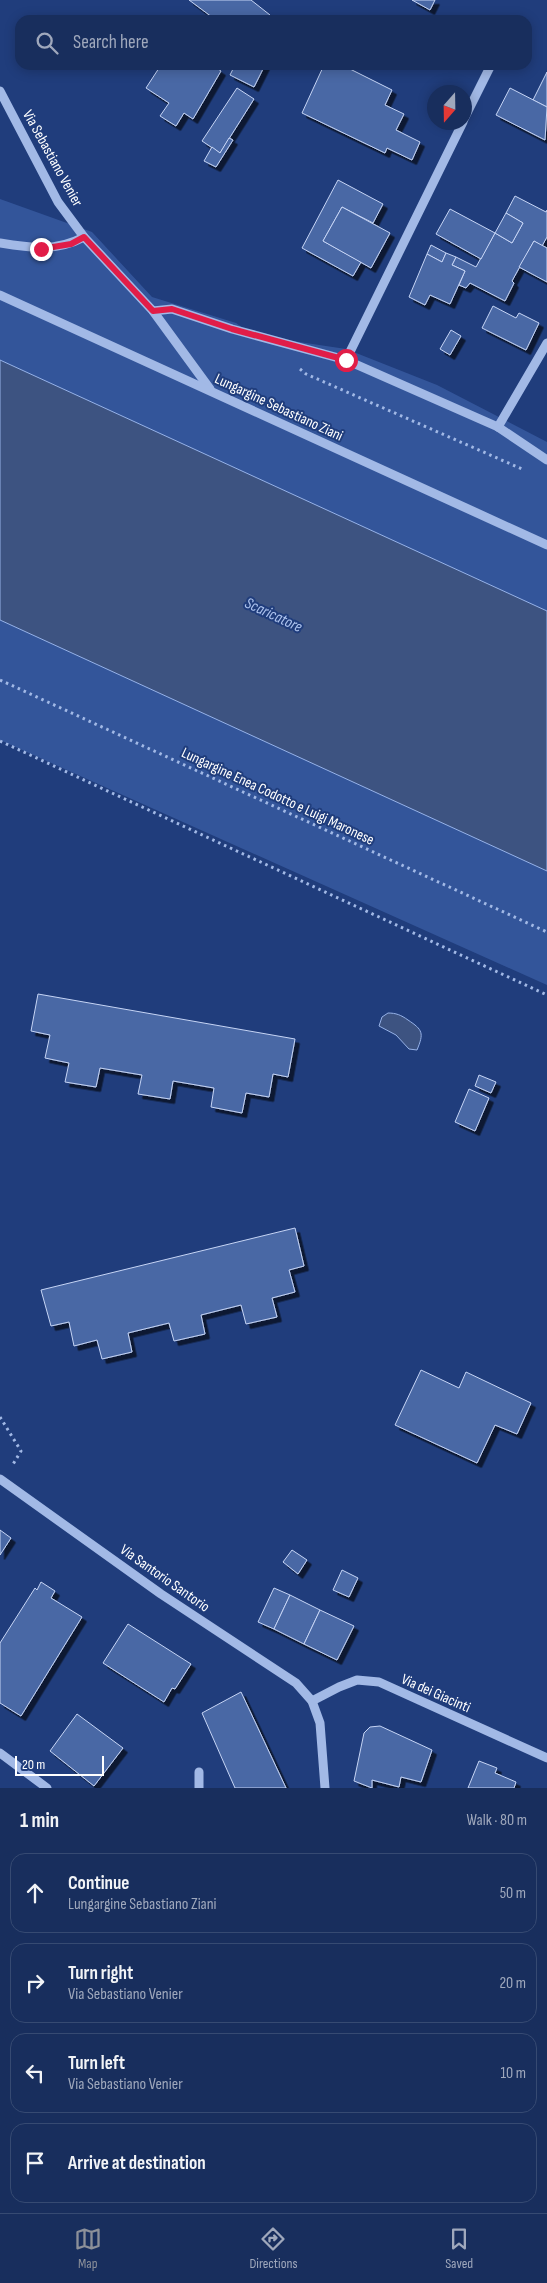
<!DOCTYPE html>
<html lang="en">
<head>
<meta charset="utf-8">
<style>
	body { margin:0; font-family:"Sofia Sans Condensed",sans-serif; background:#213663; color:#f1f3f6 }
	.compass { position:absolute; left:427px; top:85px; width:45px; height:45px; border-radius:50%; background:#182e5d; box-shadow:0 2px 12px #0003; rotate:200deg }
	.scale { position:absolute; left:15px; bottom:12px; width:89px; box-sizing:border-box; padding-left:5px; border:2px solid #fff; border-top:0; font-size:14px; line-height:18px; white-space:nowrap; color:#fff; -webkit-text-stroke:4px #203d7c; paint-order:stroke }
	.stop { position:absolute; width:15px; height:15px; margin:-11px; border:4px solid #e11d48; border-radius:50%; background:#fff }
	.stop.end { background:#e11d48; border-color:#fff; box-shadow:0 1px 5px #0008 }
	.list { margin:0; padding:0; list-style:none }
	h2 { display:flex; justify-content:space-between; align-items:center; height:65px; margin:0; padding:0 20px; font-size:21px }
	h2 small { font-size:16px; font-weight:400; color:#9fa8bc }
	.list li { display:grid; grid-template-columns:32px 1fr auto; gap:15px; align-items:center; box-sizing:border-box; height:80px; margin:0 10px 10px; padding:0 10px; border:1px solid #364a72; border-radius:15px }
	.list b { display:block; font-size:19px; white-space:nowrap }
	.list p { margin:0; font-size:16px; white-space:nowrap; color:#9fa8bc }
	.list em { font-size:16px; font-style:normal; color:#9fa8bc }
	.icon { flex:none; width:28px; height:28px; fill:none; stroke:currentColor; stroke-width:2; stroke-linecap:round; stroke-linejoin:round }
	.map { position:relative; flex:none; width:547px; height:1788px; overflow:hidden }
	.search { position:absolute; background:#182e5d; box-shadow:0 2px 12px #0003; left:15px; right:15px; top:15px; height:55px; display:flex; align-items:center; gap:12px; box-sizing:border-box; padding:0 18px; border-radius:15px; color:#9fa8bc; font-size:19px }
	.sheet { height:425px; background:#182e5d }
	nav { display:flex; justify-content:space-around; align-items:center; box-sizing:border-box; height:70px; border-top:1px solid #364a72; background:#182e5d; font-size:14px; color:#9fa8bc }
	nav a { display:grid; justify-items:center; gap:2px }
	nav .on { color:#8c9099 }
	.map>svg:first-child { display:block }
	.green { fill:#33559a }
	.water { fill:#3d5381; stroke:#96b2e8 }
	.building { fill:#4967a5; stroke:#c6d5f5; filter:url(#shadow) }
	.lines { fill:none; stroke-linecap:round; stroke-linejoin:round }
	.path { stroke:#a2b9e6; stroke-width:3; stroke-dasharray:2.5 4; stroke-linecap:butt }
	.minor { stroke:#a2b9e6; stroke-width:9 }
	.route { stroke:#e11d48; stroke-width:6 }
	.labels { text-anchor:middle; stroke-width:4; stroke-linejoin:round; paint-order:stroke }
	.street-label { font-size:15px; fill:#fff; stroke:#203d7c }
	.water-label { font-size:16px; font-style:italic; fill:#adc3ee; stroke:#203d7c }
</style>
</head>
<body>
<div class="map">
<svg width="547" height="1788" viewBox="0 0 547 1788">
	<defs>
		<filter id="shadow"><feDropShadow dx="4.5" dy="4.5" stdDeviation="0" flood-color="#0009"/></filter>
	</defs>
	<rect width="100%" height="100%" fill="#203d7c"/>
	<polygon class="green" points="0,199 92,232 152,297 236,323 253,335 346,349 437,385 547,442 547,985 0,740"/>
	<g class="water">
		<polygon points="0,360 547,611 547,871 0,620"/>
		<path d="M388 1013C396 1013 401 1015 408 1020 423 1030 424 1033 417 1050L409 1049 396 1035 379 1026 382 1017Z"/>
	</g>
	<g class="building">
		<polygon points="189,0 251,0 270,15 266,20 234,20 230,17 228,20 216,20"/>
		<polygon points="412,0 435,0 430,10"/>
		<polygon points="161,65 212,65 221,71 193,119 184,113 176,126 160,116 169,103 146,88"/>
		<polygon points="265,65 254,87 230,75 235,65"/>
		<polygon points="324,65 342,65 392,90 385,105 404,114 396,130 420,142 412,160 387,148 385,153 302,113"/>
		<polygon points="547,72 547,107 533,100"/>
		<polygon points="237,88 254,99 220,153 202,141"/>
		<polygon points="510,88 547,107 545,140 496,115"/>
		<polygon points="229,138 233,140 216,167 204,161 212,147 220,153"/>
		<polygon points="338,180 383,204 373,223 342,207 323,241 361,262 353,276 302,248"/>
		<polygon points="515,196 546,212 547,210 547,237 542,246 534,241 512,281 514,283 505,301 470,283 466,288 459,285 465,271 452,265 456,257 476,267 495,233 512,243 523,223 506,213"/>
		<polygon points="342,207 390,233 371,268 323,241"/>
		<polygon points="450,209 495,233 481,259 436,234"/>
		<polygon points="506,213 523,223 512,243 495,233"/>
		<polygon points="534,241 547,248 547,282 519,267"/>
		<polygon points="431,245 446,253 442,262 427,254"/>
		<polygon points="446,253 456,257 452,265 465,271 450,304 430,295 425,305 409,297 427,254 442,262"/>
		<polygon points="493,306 516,318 519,313 539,323 526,350 482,328"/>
		<polygon points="451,330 461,336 450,355 440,349"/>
		<polygon points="38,994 295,1039 288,1077 273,1074 269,1097 246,1093 242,1113 211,1107 214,1088 173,1081 170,1099 138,1094 142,1075 100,1068 96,1087 65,1082 69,1063 45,1058 50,1035 31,1031"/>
		<polygon points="479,1075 496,1082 491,1093 475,1086"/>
		<polygon points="469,1089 489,1098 475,1131 455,1122"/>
		<polygon points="295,1228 304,1266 289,1270 295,1292 272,1298 277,1317 246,1324 241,1305 201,1315 205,1334 174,1341 169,1323 128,1333 132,1352 102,1359 97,1340 74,1346 69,1322 51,1326 41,1290"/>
		<polygon points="421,1370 459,1388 466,1372 531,1403 517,1434 495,1425 477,1463 395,1425"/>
		<polygon points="0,1530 11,1538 0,1555"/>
		<polygon points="292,1550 307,1560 298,1574 283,1562"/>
		<polygon points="342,1570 358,1578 349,1597 333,1590"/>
		<polygon points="41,1582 55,1591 51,1598 82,1617 21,1716 0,1703 0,1643 35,1588 37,1590"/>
		<polygon points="274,1588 290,1595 274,1629 258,1622"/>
		<polygon points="290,1595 320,1610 304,1644 274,1629"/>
		<polygon points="320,1610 354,1626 337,1660 304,1644"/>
		<polygon points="128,1624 191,1664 175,1689 172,1688 164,1702 103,1663"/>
		<polygon points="241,1692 286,1788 235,1788 202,1713"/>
		<polygon points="77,1714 123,1748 94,1786 50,1751"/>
		<polygon points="380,1726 432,1750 421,1782 401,1777 399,1787 372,1780 372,1788 354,1781 364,1733 370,1727"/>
		<polygon points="479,1761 497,1768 495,1773 516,1782 514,1788 468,1788"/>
	</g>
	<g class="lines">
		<g class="path">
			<polyline points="300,369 306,374 522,469"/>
			<polyline points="0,680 547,932"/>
			<polyline points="0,741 547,995"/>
			<polyline points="0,1417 21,1451 12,1466"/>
		</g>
		<g class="minor">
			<polyline points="0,91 58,202 84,237 153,311 210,389"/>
			<polyline points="464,119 491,65"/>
			<polyline points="463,122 346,360 498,427 547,460"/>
			<path d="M0 243C30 248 56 252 84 237"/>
			<polyline points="0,295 547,545"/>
			<polyline points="153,311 172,309 232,329 346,360"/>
			<polyline points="498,427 547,343"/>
			<polyline points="0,1479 161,1594 296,1683 312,1701 320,1723 325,1788"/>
			<polyline points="312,1701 339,1687 357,1680 379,1682 547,1758"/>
			<polyline points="0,1753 47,1788"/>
			<polyline points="199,1788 199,1772"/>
		</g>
	</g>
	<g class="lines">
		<polyline class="route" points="41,249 71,244 84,237 153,311 172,309 232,329 346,360"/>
	</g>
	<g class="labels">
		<g class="street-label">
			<text transform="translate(53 158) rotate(61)" y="5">Via Sebastiano Venier</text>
			<text transform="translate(279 407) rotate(25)" y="5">Lungargine Sebastiano Ziani</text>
			<text transform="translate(278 796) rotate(25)" y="5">Lungargine Enea Codotto e Luigi Maronese</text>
			<text transform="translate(165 1578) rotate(35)" y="5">Via Santorio Santorio</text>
			<text transform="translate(436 1693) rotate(24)" y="5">Via dei Giacinti</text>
		</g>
		<g class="water-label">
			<text transform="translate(274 614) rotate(25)" y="6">Scaricatore</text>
		</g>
	</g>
</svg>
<svg class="compass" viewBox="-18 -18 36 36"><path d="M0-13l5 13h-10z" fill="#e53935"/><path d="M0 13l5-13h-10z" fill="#9fa8bc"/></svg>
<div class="scale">20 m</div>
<div class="stop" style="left:346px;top:360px"></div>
<div class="stop end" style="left:41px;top:249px"></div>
<div class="search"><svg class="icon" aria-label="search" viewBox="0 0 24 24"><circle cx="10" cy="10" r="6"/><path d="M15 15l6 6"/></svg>Search here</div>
</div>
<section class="sheet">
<h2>1 min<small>Walk · 80 m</small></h2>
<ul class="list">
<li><svg class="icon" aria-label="ahead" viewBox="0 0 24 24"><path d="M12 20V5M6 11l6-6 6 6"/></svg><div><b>Continue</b><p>Lungargine Sebastiano Ziani</p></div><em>50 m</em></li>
<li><svg class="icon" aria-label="right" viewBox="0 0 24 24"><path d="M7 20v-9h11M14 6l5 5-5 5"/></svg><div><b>Turn right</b><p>Via Sebastiano Venier</p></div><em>20 m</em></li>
<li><svg class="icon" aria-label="left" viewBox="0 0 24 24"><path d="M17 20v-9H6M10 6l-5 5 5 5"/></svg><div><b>Turn left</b><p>Via Sebastiano Venier</p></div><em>10 m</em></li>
<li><svg class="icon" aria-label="arrive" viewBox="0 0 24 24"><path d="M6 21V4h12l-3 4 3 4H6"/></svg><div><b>Arrive at destination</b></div></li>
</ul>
</section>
<nav>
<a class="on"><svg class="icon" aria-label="map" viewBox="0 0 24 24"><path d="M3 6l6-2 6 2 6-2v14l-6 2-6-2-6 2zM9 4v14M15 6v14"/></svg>Map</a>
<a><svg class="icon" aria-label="directions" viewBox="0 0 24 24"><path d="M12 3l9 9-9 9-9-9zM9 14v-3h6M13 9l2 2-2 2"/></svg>Directions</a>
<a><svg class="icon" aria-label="saved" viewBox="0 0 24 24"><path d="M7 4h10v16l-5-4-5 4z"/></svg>Saved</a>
</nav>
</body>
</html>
